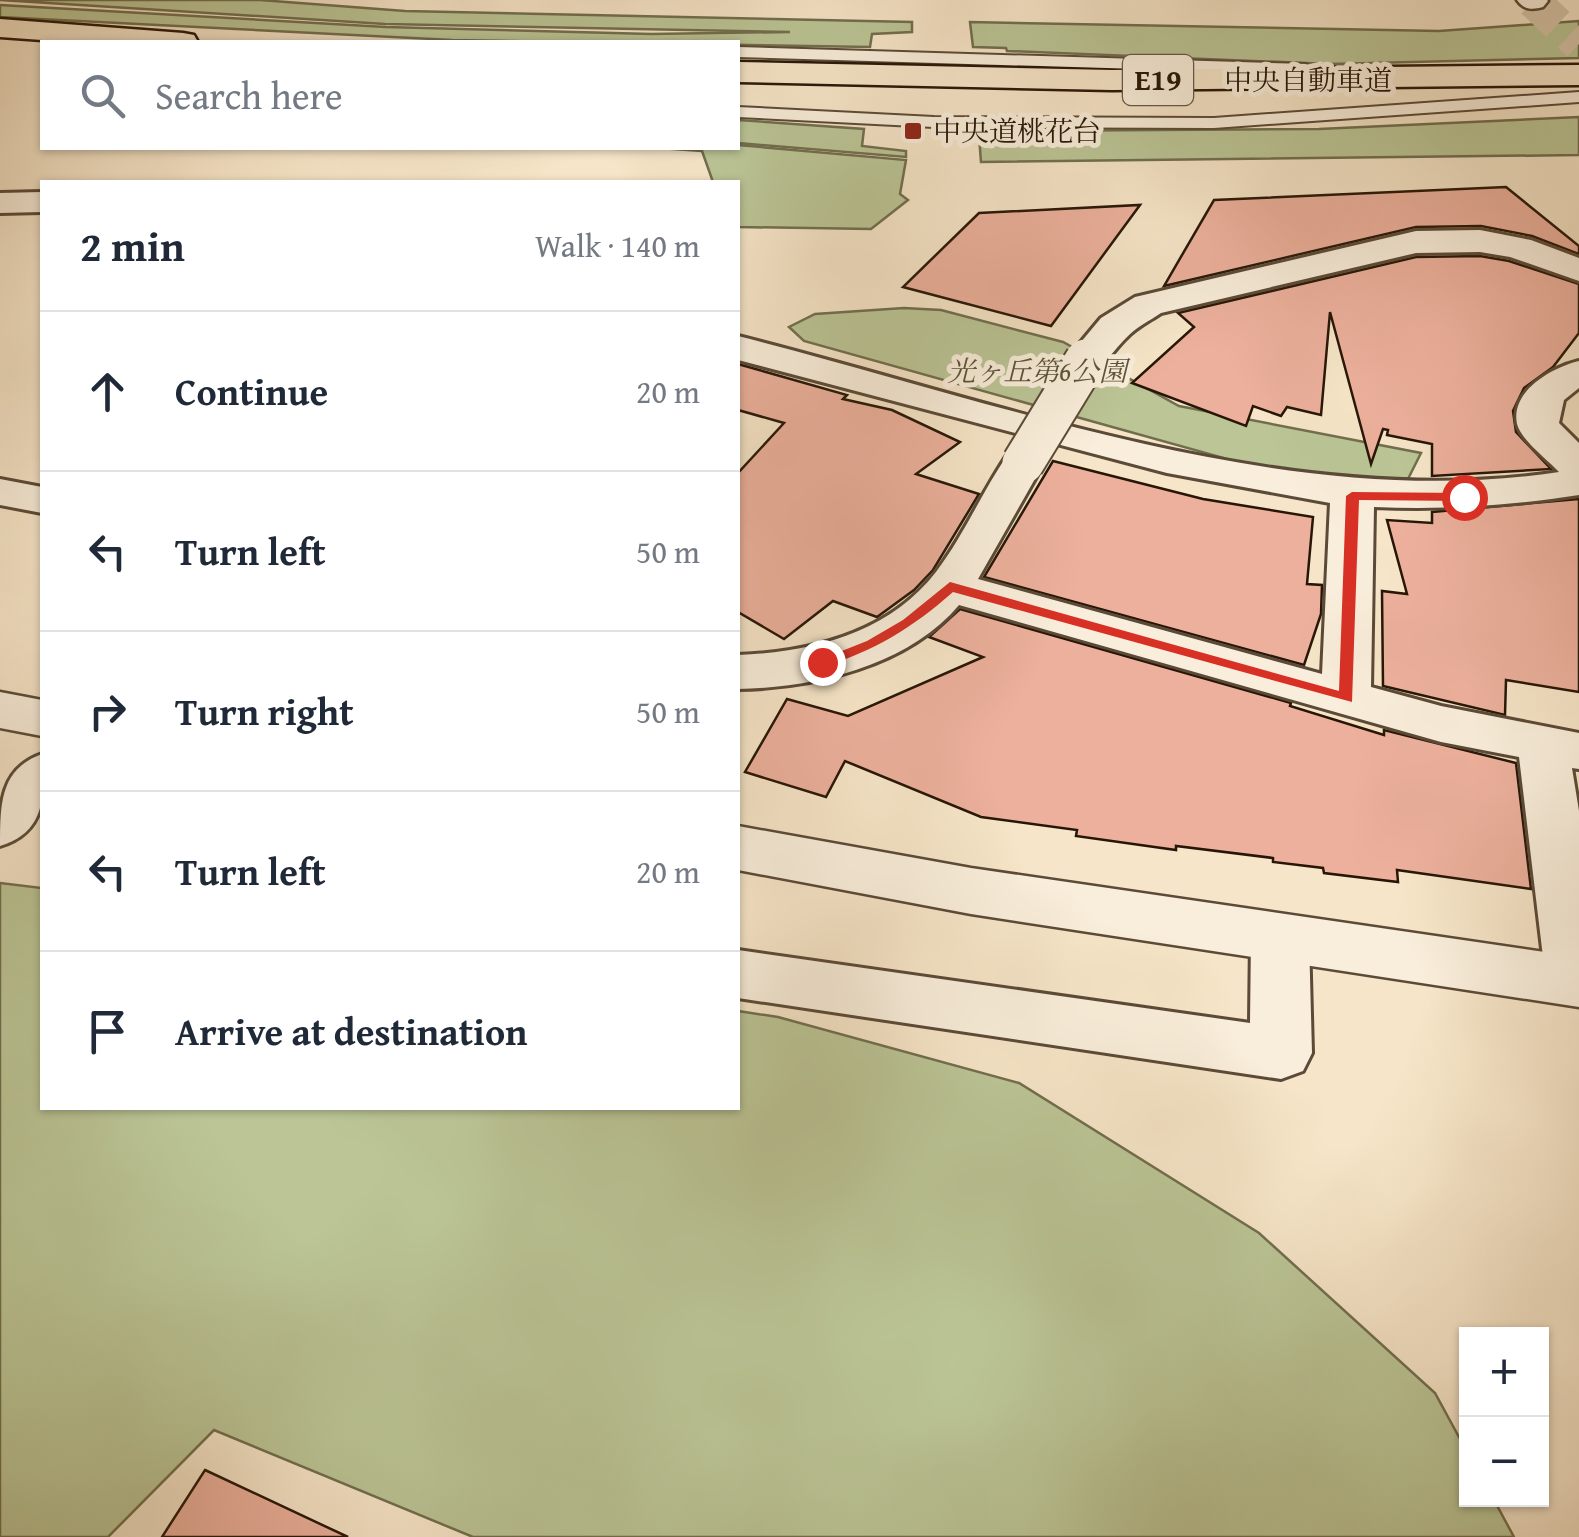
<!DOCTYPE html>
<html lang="en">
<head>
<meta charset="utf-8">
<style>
	body { margin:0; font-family:"Gentium Book Plus","Noto Serif JP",serif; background:#f2f2f3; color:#1f2937 }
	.controls { position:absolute; right:30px; bottom:30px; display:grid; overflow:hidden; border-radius:0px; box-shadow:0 2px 8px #0004 }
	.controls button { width:90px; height:90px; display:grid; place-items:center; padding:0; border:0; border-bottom:2px solid #e0e1e3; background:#fff; color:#1f2937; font:50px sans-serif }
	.stop { position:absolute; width:30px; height:30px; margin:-22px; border:8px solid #d93025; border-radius:50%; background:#fff }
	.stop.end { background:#d93025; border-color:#fff; box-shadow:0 2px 10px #0008 }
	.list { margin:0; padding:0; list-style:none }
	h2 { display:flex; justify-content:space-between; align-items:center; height:130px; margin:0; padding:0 40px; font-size:42px }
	h2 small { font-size:32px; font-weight:400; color:#747a83 }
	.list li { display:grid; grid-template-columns:65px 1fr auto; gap:30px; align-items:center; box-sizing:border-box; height:160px; padding:0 40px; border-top:2px solid #e0e1e3 }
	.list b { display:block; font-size:38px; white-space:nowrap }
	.list em { font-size:32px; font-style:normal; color:#747a83 }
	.icon { flex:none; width:55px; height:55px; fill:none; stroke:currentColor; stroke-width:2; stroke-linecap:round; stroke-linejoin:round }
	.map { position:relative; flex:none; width:1579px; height:1537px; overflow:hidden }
	.search { position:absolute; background:#fff; box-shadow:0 2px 8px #0004; left:40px; top:40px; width:700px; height:110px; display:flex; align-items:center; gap:25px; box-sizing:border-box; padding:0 35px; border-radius:0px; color:#747a83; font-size:38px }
	.panel { position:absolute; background:#fff; box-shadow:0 2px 8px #0004; left:40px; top:180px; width:700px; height:930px; border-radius:0px }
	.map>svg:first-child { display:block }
	.green { fill:#bbc596; stroke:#716e4e; stroke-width:2.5 }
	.building { fill:#ecb09c; stroke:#271607; stroke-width:2.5 }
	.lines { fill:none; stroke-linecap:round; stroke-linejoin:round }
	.tertiary-tunnel { stroke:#d7c6ab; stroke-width:34; stroke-dasharray:34 16; stroke-linecap:butt }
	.service-casing { stroke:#5b4a37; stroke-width:4 }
	.minor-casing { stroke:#5b4a37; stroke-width:6 }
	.tertiary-casing { stroke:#5b4a37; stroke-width:5 }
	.motorway-casing { stroke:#271607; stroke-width:5 }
	.service { fill:#f9eedb; fill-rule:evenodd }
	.minor { fill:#f9eedb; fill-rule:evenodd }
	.tertiary { fill:#f9eedb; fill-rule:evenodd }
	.motorway { fill:#f6e5c8; fill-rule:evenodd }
	.minor-bridge-casing { stroke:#5b4a37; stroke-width:45; stroke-linecap:butt }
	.minor-bridge { stroke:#f9eedb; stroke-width:41 }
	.route { fill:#d93025 }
	.poi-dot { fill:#8f2418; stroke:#f9eedb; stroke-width:4 }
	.labels { text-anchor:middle; stroke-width:10; stroke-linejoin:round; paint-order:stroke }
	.far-street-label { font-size:28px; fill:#271607; stroke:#f9eedb }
	.far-poi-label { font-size:28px; fill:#271607; stroke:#f9eedb; text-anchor:start }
	.far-park-label { font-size:28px; font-style:italic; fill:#5b5339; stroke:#f9eedb }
	.shield { fill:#f9eedb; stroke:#665747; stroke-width:2.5 }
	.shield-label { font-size:30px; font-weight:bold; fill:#271607 }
</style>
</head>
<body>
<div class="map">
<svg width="1579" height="1537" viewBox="0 0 1579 1537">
	<rect width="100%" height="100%" fill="#f6e5c8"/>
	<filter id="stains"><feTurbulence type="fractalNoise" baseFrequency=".002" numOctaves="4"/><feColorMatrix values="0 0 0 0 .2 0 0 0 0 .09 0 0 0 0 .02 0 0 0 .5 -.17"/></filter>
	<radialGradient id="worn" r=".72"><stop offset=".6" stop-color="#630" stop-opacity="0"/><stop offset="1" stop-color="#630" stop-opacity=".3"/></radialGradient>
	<g class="green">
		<polygon points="0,0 260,0 405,11 912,22 912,32 872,34 870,47 452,40 0,17 0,5 386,27 651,34 790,32 385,24"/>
		<polygon points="1579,21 1579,58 1330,64 1007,51 1006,48 973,47 970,22 1439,31"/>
		<polygon points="1579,117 1579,155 981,162 979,136 1006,136 1007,131 1319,129"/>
		<polygon points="738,120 864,129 862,146 906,151 906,157 738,143"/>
		<polygon points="738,145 906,160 900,194 908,200 871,229 738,227 738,182 713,182 702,151 659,148"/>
		<polygon points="904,308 941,310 1063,342 1179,406 1421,453 1402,491 1288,476 804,341 789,327 815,314"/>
		<polygon points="0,883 42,888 42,1108 738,1108 738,1011 778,1017 1019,1083 1259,1233 1435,1393 1466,1450 1466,1500 1494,1500 1514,1537 473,1537 214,1430 108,1537 0,1537"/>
	</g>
	<g class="building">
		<polygon points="1506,187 1579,246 1579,254 1532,236 1481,226 1416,227 1164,286 1214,200"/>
		<polygon points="1140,205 1051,326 903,287 979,213"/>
		<polygon points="1480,256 1509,261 1579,284 1579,333 1553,367 1524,388 1513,411 1516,432 1551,469 1432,476 1432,444 1387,435 1388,430 1383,429 1371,464 1330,312 1321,415 1287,407 1281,416 1253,406 1246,426 1132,383 1194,327 1178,313 1416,257"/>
		<polygon points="738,364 847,395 843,399 892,410 960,442 916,474 979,494 933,570 914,590 877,617 833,601 784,639 738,612 738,473 784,423 738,410"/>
		<polygon points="1053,461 1203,499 1313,517 1307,584 1322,585 1321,614 1304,665 984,577"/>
		<polygon points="1579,499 1579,692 1506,680 1505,715 1383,686 1382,591 1407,594 1387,520 1432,523 1432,512"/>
		<polygon points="960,609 1291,703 1290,706 1384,735 1384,730 1516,763 1531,889 1397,870 1398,882 1324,873 1323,868 1273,862 1273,858 1176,846 1176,850 1076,836 1077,830 981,817 845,761 826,797 745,772 787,699 848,716 983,657 929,637"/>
		<polygon points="205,1470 348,1537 162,1537"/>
	</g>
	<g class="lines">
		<polyline class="tertiary-tunnel" points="1533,1 1579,44"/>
		<g class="service-casing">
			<g id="service">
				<polygon points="738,47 1306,64 1314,69 1306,74 738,57"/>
				<polygon points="1579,92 1579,102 1214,128 934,127 738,117 738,107 934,117 1214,118"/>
			</g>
		</g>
		<g class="minor-casing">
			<g id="minor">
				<polygon points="42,192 42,212 0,213 0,193"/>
				<path d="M1480 230 1531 240 1579 258V281L1510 257 1480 252 1416 253 1161 313C1149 321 1135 328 1126 338 1107 357 1101 376 1072 368L1066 360 1101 318 1135 297 1416 231Z"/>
				<path d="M738 336C1001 402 1287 513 1559 472 1548 460 1521 440 1517 424 1510 390 1554 367 1579 361V388L1564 400 1559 423 1579 443V495C1510 506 1444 510 1374 507L1371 687 1441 706 1579 733V769L1572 768 1579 811V1005L1555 999 1546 982 1519 757 1441 742 959 605C908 666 813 688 738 689V655C811 652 888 634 936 572 964 535 982 492 1008 454L1023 450 1038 454 1044 463 978 579 1322 674 1330 503 1167 473 738 360Z"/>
				<polygon points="0,479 42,487 42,513 0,505"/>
				<path d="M42 754C45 795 46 832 0 846 0 804 0 769 42 754Z"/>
				<polygon points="1280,915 1300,922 1309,938 1312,1053 1303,1071 1281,1079 738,998 738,950 1250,1023 1251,938 1260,922"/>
			</g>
		</g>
		<g class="tertiary-casing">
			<g id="tertiary">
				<path d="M1517 0H1547L1548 1 1543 7C1532 10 1524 10 1517 0Z"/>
				<polygon points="0,692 42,700 42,736 0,728"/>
				<polygon points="738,826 971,868 1579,957 1579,1007 971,914 738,870"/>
			</g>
		</g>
		<g class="motorway-casing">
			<g id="motorway">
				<polygon points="0,19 183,33 194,35 198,42 70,42 0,37"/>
				<polygon points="738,62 1112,70 1579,65 1579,85 1112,90 738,82"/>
			</g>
		</g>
		<use href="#service" class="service"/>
		<use href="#minor" class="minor"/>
		<use href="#tertiary" class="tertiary"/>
		<use href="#motorway" class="motorway"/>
		<g class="minor-bridge-casing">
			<polyline id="minor-bridge" points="1023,463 1086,360"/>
		</g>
		<use href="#minor-bridge" class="minor-bridge"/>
	</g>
	<path class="route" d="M1352 492 1464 493 1471 497 1464 501 1359 500 1352 702 953 592C912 628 875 651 822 667L814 662 867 641 903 620 950 582 1339 691 1346 496Z"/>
	<rect class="poi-dot" x="903" y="121" width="20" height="20" rx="5"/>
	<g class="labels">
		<g class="far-street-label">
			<text x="1308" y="90">中央自動車道</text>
		</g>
		<g class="far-poi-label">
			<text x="933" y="141">中央道桃花台</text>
		</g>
		<g class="far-park-label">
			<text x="1037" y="381">光ヶ丘第6公園</text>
		</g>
		<rect class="shield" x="1123" y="55" width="70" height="50" rx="8"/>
		<g class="shield-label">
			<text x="1158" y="90">E19</text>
		</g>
	</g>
	<rect width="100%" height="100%" filter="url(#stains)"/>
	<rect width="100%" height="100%" fill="url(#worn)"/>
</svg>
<div class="controls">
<button>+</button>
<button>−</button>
</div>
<div class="stop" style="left:1464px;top:497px"></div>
<div class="stop end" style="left:822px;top:662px"></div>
<div class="search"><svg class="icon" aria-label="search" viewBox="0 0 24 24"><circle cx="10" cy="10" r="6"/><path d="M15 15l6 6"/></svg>Search here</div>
<section class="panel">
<h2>2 min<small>Walk · 140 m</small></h2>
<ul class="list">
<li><svg class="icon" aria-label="ahead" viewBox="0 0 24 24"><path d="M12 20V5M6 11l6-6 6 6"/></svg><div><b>Continue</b></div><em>20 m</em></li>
<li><svg class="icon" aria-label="left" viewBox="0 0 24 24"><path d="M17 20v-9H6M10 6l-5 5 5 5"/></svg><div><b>Turn left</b></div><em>50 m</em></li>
<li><svg class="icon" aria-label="right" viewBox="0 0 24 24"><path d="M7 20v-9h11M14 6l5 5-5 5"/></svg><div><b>Turn right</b></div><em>50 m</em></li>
<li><svg class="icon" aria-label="left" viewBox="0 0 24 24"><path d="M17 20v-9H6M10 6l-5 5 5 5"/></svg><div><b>Turn left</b></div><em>20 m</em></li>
<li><svg class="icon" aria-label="arrive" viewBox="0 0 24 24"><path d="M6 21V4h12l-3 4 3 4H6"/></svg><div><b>Arrive at destination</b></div></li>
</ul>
</section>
</div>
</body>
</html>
